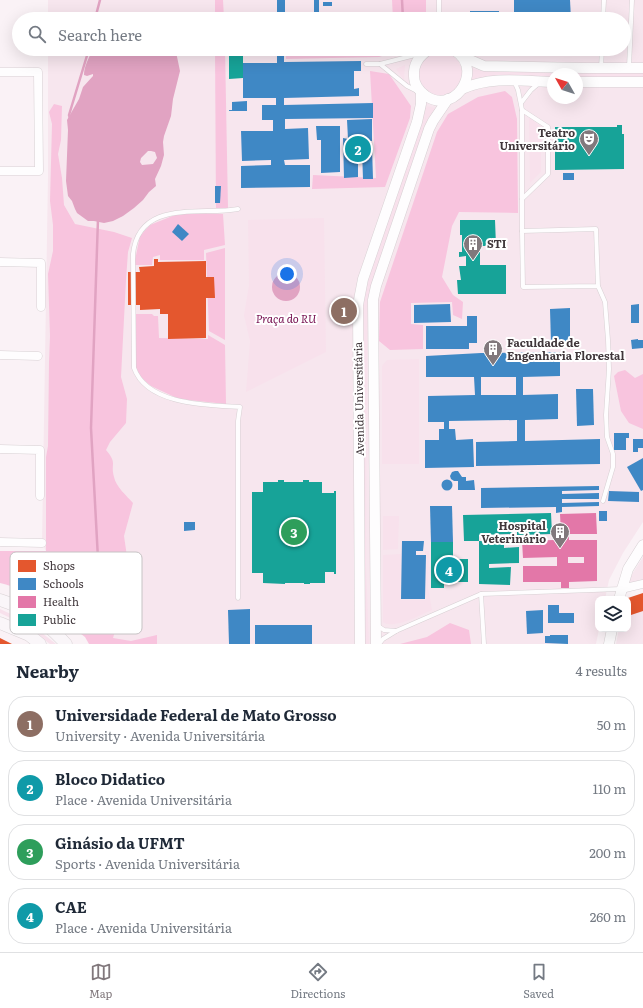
<!DOCTYPE html>
<html lang="en">
<head>
<meta charset="utf-8">
<style>
	body { margin:0; font-family:Literata,serif; background:#f6f6f7; color:#1f2937 }
	.controls { position:absolute; right:12px; bottom:12px; display:grid; overflow:hidden; border-radius:8px; box-shadow:0 4px 16px #0002 }
	.controls button { width:36px; height:36px; display:grid; place-items:center; padding:0; border:0; border-bottom:1px solid #e0e1e3; background:#fff; color:#1f2937; font:20px sans-serif }
	.compass { position:absolute; left:547px; top:68px; width:36px; height:36px; border-radius:50%; background:#fff; box-shadow:0 4px 16px #0002; rotate:309deg }
	.you { position:absolute; left:287px; top:274px; width:14px; height:14px; margin:-10px; border:3px solid #fff; border-radius:50%; background:#1a73e8; box-shadow:0 0 0 6px #1a73e833 }
	.badge { display:grid; place-items:center; width:26px; height:26px; border-radius:50%; background:#81787c; color:#fff; font-size:13px; font-weight:700 }
	.pin { position:absolute; translate:-50% -50%; border:2px solid #fff; box-shadow:0 1px 4px #0006 }
	.list { margin:0; padding:0; list-style:none }
	h2 { display:flex; justify-content:space-between; align-items:center; height:52px; margin:0; padding:0 16px; font-size:17px }
	h2 small { font-size:13px; font-weight:400; color:#747a83 }
	.list li { display:grid; grid-template-columns:26px 1fr auto; gap:12px; align-items:center; box-sizing:border-box; height:56px; margin:0 8px 8px; padding:0 8px; border:1px solid #e0e1e3; border-radius:16px }
	.list b { display:block; font-size:15px; white-space:nowrap }
	.list p { margin:0; font-size:13px; white-space:nowrap; color:#747a83 }
	.list em { font-size:13px; font-style:normal; color:#747a83 }
	.icon { flex:none; width:22px; height:22px; fill:none; stroke:currentColor; stroke-width:2; stroke-linecap:round; stroke-linejoin:round }
	.map { position:relative; flex:none; width:643px; height:644px; overflow:hidden }
	.search { position:absolute; background:#fff; box-shadow:0 4px 16px #0002; left:12px; right:12px; top:12px; height:44px; display:flex; align-items:center; gap:10px; box-sizing:border-box; padding:0 14px; border-radius:22px; color:#747a83; font-size:15px }
	.sheet { height:308px; background:#fff }
	nav { display:flex; justify-content:space-around; align-items:center; box-sizing:border-box; height:56px; border-top:1px solid #e0e1e3; background:#fff; font-size:11px; color:#747a83 }
	nav a { display:grid; justify-items:center; gap:2px }
	nav .on { color:#81787c }
	.map>svg:first-child { display:block }
	.built { fill:#f7e6ee; fill-rule:evenodd }
	.green { fill:#f8e1ec }
	.forest { fill:#f8c4de }
	.water { fill:#e1a3c2; fill-rule:evenodd }
	.shops { fill:#e4572e }
	.schools { fill:#3f88c5; fill-rule:evenodd }
	.health { fill:#e377a8; fill-rule:evenodd }
	.public { fill:#17a398 }
	.lines { fill:none; stroke-linecap:round; stroke-linejoin:round }
	.stream { stroke:#e1a3c2; stroke-width:2.5 }
	.service-casing { stroke:#d7d0d3; stroke-width:5 }
	.minor-casing { stroke:#d7d0d3; stroke-width:9 }
	.tertiary-casing { stroke:#d7d0d3; stroke-width:11 }
	.secondary-casing { stroke:#d7d0d3; stroke-width:13 }
	.service { stroke:#fefdfe; stroke-width:4 }
	.minor { stroke:#fefdfe; stroke-width:8 }
	.tertiary { stroke:#fefdfe; stroke-width:10 }
	.secondary { stroke:#faf6f9; stroke-width:12 }
	.labels { text-anchor:middle; stroke-width:4; stroke-linejoin:round; paint-order:stroke }
	.poi-label { font-size:11px; font-weight:bold; fill:#40373b; stroke:#fff; text-anchor:end }
	.park-label { font-size:11px; font-style:italic; fill:#760f50; stroke:#fff }
	.street-label { font-size:11px; fill:#40373b; stroke:#fff }
	.key { fill:#fff; stroke:#c6c3c4; stroke-width:1 }
	.key-label { font-size:11px; fill:#40373b }
</style>
</head>
<body>
<div class="map">
<svg width="643" height="644" viewBox="0 0 643 644">
	<rect width="100%" height="100%" fill="#faf2f6"/>
	<g class="built">
		<path d="M48 0H643V522L623 553 609 580 605 599H598L599 629 596 644H91L42 543 48 176V49H624V19H48ZM553 74H577V98H553Z"/>
		<polygon points="643,557 643,582 626,585 629,579"/>
		<polygon points="643,594 643,644 616,644 619,629 628,629 628,599 625,599"/>
	</g>
	<g class="green">
		<circle cx="440" cy="74" r="22"/>
		<polygon points="405,65 404,80 396,69"/>
		<polygon points="470,68 482,71 498,72 643,71 643,77 577,77 577,74 553,74 553,77 469,83"/>
		<polygon points="426,106 436,108 417,149 367,301 366,567 369,644 363,644 360,303"/>
		<polygon points="529,117 541,127 541,172 530,183"/>
		<polygon points="324,218 326,352 246,392 250,341 244,315 249,285 248,220"/>
		<polygon points="419,359 419,464 382,464 382,366 387,360"/>
		<polygon points="383,516 399,516 398,549 383,550"/>
		<path d="M425 551H429L428 588 432 610C420 615 394 630 383 622V555L401 554 400 600H426L427 554H425Z"/>
		<polygon points="0,609 28,622 56,644 50,644 25,625 0,613"/>
	</g>
	<g class="forest">
		<polygon points="215,0 223,0 224,19 215,19"/>
		<polygon points="392,0 426,0 426,19 393,19"/>
		<polygon points="215,49 225,49 228,208 216,208"/>
		<polygon points="286,49 403,49 379,57 286,59"/>
		<polygon points="370,71 389,74 411,106 410,118 385,187 312,189 313,175 376,178"/>
		<polygon points="505,91 512,97 517,119 518,213 459,212 452,226 442,277 453,295 463,302 462,319 453,315 452,302 411,303 411,324 423,325 423,349 390,350 379,341 380,302 437,132 448,114 478,97"/>
		<path d="M54 104 62 106 61 140 58 154 62 178 64 205 75 224 114 232 132 238 128 252 126 280 121 377 127 399 126 423 110 442 106 450C118 464 110 463 114 477 116 487 127 496 133 503L124 536 129 570 114 593 120 614 113 638 131 641 157 635V644H89L85 637C60 617 32 590 0 583V551H46V457L48 446 49 362 50 336 48 274 53 251V225L50 201 52 124 49 112Z"/>
		<polygon points="180,213 223,214 225,245 204,250 204,260 160,260 160,255 153,257 152,265 134,265 140,236 150,225"/>
		<polygon points="225,248 225,340 209,331 206,253"/>
		<polygon points="136,314 152,314 154,316 158,316 159,338 208,339 208,335 225,345 226,404 179,399 151,386 138,375 135,367"/>
		<polygon points="625,370 635,378 643,374 643,429 629,423 621,411 614,376 618,372"/>
		<polygon points="450,623 469,630 471,644 400,644 427,637"/>
	</g>
	<g class="water">
		<path d="M93 49H178L176 52 180 71 173 99 171 116 164 136 163 142 164 155 161 166 155 179 156 186 149 192 143 200 134 208 123 216 113 221 104 223 94 221H88L77 213 75 209 72 201 68 196 66 181 68 130 67 120 79 99 83 87 93 76V74L87 76 84 75C84 66 89 58 93 49ZM148 151H151L155 152 157 158 153 164 142 165 140 162 141 158Z"/>
		<circle cx="286" cy="287" r="14"/>
	</g>
	<g class="shops">
		<polygon points="154,259 158,259 158,262 206,261 206,277 214,277 215,298 206,298 206,338 168,339 168,314 160,314 160,309 140,310 140,305 128,305 128,272 140,272 139,267 154,266"/>
		<polygon points="643,593 643,611 628,616 628,598"/>
		<polygon points="0,638 12,644 0,644"/>
	</g>
	<g class="schools">
		<polygon points="277,0 285,0 285,13 314,13 314,0 319,0 319,12 389,12 389,19 242,19 242,13 277,13"/>
		<polygon points="514,0 570,0 571,19 514,19"/>
		<rect x="323" y="2" width="9" height="4"/>
		<rect x="470" y="11" width="29" height="8"/>
		<polygon points="277,49 284,49 284,62 361,61 361,71 354,71 354,89 359,88 359,96 284,98 284,105 373,103 373,118 285,119 285,129 308,128 309,159 284,160 285,165 310,165 310,187 241,188 241,166 271,165 271,160 242,161 241,131 273,131 273,120 262,120 262,105 276,105 276,98 243,98 243,63 277,63"/>
		<polygon points="247,101 247,111 229,111 229,110 232,110 232,102"/>
		<polygon points="372,119 372,141 362,141 362,148 372,147 373,179 363,179 362,150 358,150 358,177 344,178 343,138 348,139 347,120"/>
		<polygon points="316,126 340,126 340,172 321,173 321,140 317,140"/>
		<rect x="563" y="173" width="11" height="7"/>
		<polygon points="215,186 221,186 220,203 215,203"/>
		<polygon points="178,224 189,234 182,241 172,232"/>
		<polygon points="450,304 451,322 414,323 414,305"/>
		<polygon points="639,304 639,323 631,323 631,305"/>
		<polygon points="570,308 570,343 551,343 550,309"/>
		<polygon points="467,316 477,316 477,343 469,343 469,349 426,349 426,326 467,326"/>
		<polygon points="638,339 638,340 643,340 643,348 632,349 631,340"/>
		<path d="M560 352V376L523 377V395L558 394V419L525 420V441L600 439V464L476 466V442L517 441V420L449 421V429H455L456 440 473 439 474 467 425 468V440H439V429H444V422H428V396L475 395 474 377H426V356L481 353ZM481 377H516V395H481Z"/>
		<polygon points="576,389 593,389 594,425 577,426"/>
		<polygon points="614,433 629,433 629,438 626,438 626,450 614,450"/>
		<polygon points="633,439 643,439 643,448 638,448 638,452 633,452"/>
		<polygon points="643,458 643,490 641,491 627,467"/>
		<polygon points="455,471 458,471 462,477 466,477 466,481 474,480 475,490 458,490 458,481 454,481 451,479 450,476 452,472"/>
		<circle cx="447" cy="485" r="5.5"/>
		<polygon points="599,486 599,490 562,491 562,494 599,493 599,499 562,499 562,503 599,502 599,506 562,507 562,512 556,513 556,507 481,508 481,488"/>
		<polygon points="609,491 639,492 639,502 608,501"/>
		<polygon points="430,506 452,506 453,542 431,542"/>
		<rect x="599" y="511" width="8" height="10"/>
		<polygon points="184,522 195,522 195,530 184,531"/>
		<polygon points="402,541 424,541 423,551 416,551 416,555 426,555 425,599 401,599"/>
		<polygon points="548,605 559,605 559,613 574,613 574,623 548,623"/>
		<polygon points="250,609 250,644 229,644 228,610"/>
		<polygon points="543,610 543,633 527,634 526,611"/>
		<rect x="255" y="625" width="57" height="19"/>
		<polygon points="550,635 568,635 568,644 545,643 545,636 550,636"/>
	</g>
	<path class="health" d="M596 513 597 534H569V540H597V581L569 582V588H561V582H523V566H557V557L523 558 522 541 554 540V536H559V540H567V534H561L560 514ZM568 557H584V563H568Z"/>
	<g class="public">
		<polygon points="229,49 238,49 238,53 243,53 243,78 229,79"/>
		<polygon points="617,125 622,125 622,134 624,134 624,169 555,170 555,127 617,127"/>
		<polygon points="460,220 495,220 496,246 480,246 480,265 506,265 506,294 458,294 457,280 461,280 459,266 466,266 466,256 459,257 459,252 462,252 462,235 460,235"/>
		<polygon points="278,480 284,480 284,482 303,482 303,480 309,480 309,482 322,482 322,493 334,493 334,491 336,491 336,574 334,574 334,572 325,572 325,583 310,583 310,584 304,584 304,583 285,583 285,584 263,583 263,573 252,573 252,492 263,492 263,482 278,482"/>
		<polygon points="551,513 552,534 517,535 517,527 512,527 513,534 479,535 479,541 464,541 463,515"/>
		<polygon points="504,540 504,548 519,547 519,563 489,564 489,568 511,567 510,585 479,584 479,541"/>
		<polygon points="431,542 453,542 453,559 468,559 468,582 444,582 444,588 431,588"/>
	</g>
	<g class="lines">
		<g class="stream">
			<polyline points="402,0 403,19"/>
			<polyline points="95,19 100,0"/>
			<polyline points="70,118 69,115 89,49"/>
			<polyline points="98,219 91,428 101,615"/>
		</g>
		<g class="service-casing">
			<g id="service">
				<polyline points="439,19 439,0"/>
				<polyline points="603,19 604,0"/>
				<polyline points="366,64 380,64 419,54"/>
				<polyline points="380,64 407,86 417,91"/>
				<polyline points="629,67 632,0"/>
				<polyline points="601,68 602,49"/>
				<polyline points="514,81 518,90 522,110 522,231"/>
				<polyline points="521,103 531,90 539,83"/>
				<polyline points="522,110 548,127 548,174 522,199"/>
				<polyline points="598,286 523,287 522,231 596,229 598,286 605,302 608,340 609,369 606,415 607,437 613,454 613,467 603,501"/>
				<polyline points="481,594 484,644"/>
				<path d="M238 598V421L240 407C207 405 147 405 134 368L133 254C139 198 202 216 238 209"/>
				<polyline points="378,626 384,630 396,631"/>
				<polyline points="379,644 383,639 396,631 481,594 621,589"/>
			</g>
		</g>
		<g class="minor-casing">
			<g id="minor">
				<polyline points="0,72 38,72 39,171 0,171"/>
				<polyline points="0,262 41,263 41,307"/>
				<polyline points="0,355 38,356"/>
				<polyline points="0,449 40,450 40,496"/>
				<polyline points="0,542 42,543"/>
				<polyline points="621,589 643,584"/>
			</g>
		</g>
		<g class="tertiary-casing">
			<g id="tertiary">
				<path d="M430 49C420 55 413 63 414 76 414 85 419 91 426 96 458 117 486 63 451 49"/>
				<polyline points="461,56 484,66 583,68 643,68"/>
				<polyline points="577,82 643,82"/>
				<path d="M462 89C491 76 522 81 553 82"/>
				<polyline points="619,599 628,569 643,545"/>
				<polyline points="360,644 358,305 363,279 417,122 421,104 421,93"/>
				<polyline points="376,644 373,300 376,286 429,129 433,121 448,99"/>
				<polyline points="609,644 612,629"/>
			</g>
		</g>
		<g class="secondary-casing">
			<g id="secondary">
				<path d="M0 600C26 608 48 624 66 644"/>
				<polyline points="0,623 29,635 40,644"/>
			</g>
		</g>
		<use href="#service" class="service"/>
		<use href="#minor" class="minor"/>
		<use href="#tertiary" class="tertiary"/>
		<use href="#secondary" class="secondary"/>
	</g>
	<defs>
		<g id="theatre-pin" transform="scale(1)"><path d="M0 17L-7.5 6A9.5 9.5 0 1 1 7.5 6Z" fill="#81787c" stroke="#fff"/><path d="M-5-5.5Q0-4 5-5.5V0Q5 5 0 6Q-5 5-5 0ZM-3.3-2.5H-1v1.5H-3.3ZM1-2.5H3.3v1.5H1ZM-2.8 1Q0 5.5 2.8 1Z" fill="#fff"/></g>
		<g id="building-pin" transform="scale(1)"><path d="M0 17L-7.5 6A9.5 9.5 0 1 1 7.5 6Z" fill="#81787c" stroke="#fff"/><path d="M-4-6H4V6H1V3H-1V6H-4ZM-2.5-4.3h1.7v1.8h-1.7ZM.8-4.3h1.7v1.8H.8ZM-2.5-1h1.7V.8h-1.7ZM.8-1h1.7V.8H.8Z" fill="#fff"/></g>
	</defs>
	<g fill-rule="evenodd">
		<use href="#theatre-pin" x="589" y="139"/>
		<use href="#building-pin" x="473" y="244"/>
		<use href="#building-pin" x="493" y="349"/>
		<use href="#building-pin" x="560" y="532"/>
	</g>
	<g class="labels">
		<g class="poi-label">
			<text x="575" y="137">Teatro<tspan x="575" dy="13">Universitário</tspan></text>
			<text x="487" y="248" text-anchor="start">STI</text>
			<text x="507" y="347" text-anchor="start">Faculdade de<tspan x="507" dy="13">Engenharia Florestal</tspan></text>
			<text x="546" y="530">Hospital<tspan x="546" dy="13">Veterinário</tspan></text>
		</g>
		<g class="park-label">
			<text x="286" y="323">Praça do RU</text>
		</g>
		<g class="street-label">
			<text transform="translate(359 399) rotate(-91)" y="4">Avenida Universitária</text>
		</g>
	</g>
	<rect x="10" y="552" width="132" height="82" rx="6" class="key"/>
	<rect x="18" y="560" width="18" height="12" fill="#e4572e"/>
	<rect x="18" y="578" width="18" height="12" fill="#3f88c5"/>
	<rect x="18" y="596" width="18" height="12" fill="#e377a8"/>
	<rect x="18" y="614" width="18" height="12" fill="#17a398"/>
	<g class="key-label">
		<text x="43" y="570">Shops</text>
		<text x="43" y="588">Schools</text>
		<text x="43" y="606">Health</text>
		<text x="43" y="624">Public</text>
	</g>
</svg>
<div class="controls">
<button><svg class="icon" aria-label="layers" viewBox="0 0 24 24"><path d="M12 4l9 5-9 5-9-5zM3 14l9 5 9-5"/></svg></button>
</div>
<svg class="compass" viewBox="-18 -18 36 36"><path d="M0-13l5 13h-10z" fill="#e53935"/><path d="M0 13l5-13h-10z" fill="#747a83"/></svg>
<div class="you"></div>
<div class="pin badge" style="left:344px;top:311px;background:#8d6e63">1</div>
<div class="pin badge" style="left:358px;top:149px;background:#0f9aa8">2</div>
<div class="pin badge" style="left:294px;top:532px;background:#2e9e5b">3</div>
<div class="pin badge" style="left:449px;top:570px;background:#0f9aa8">4</div>
<div class="search"><svg class="icon" aria-label="search" viewBox="0 0 24 24"><circle cx="10" cy="10" r="6"/><path d="M15 15l6 6"/></svg>Search here</div>
</div>
<section class="sheet">
<h2>Nearby<small>4 results</small></h2>
<ul class="list">
<li><span class="badge" style="background:#8d6e63">1</span><div><b>Universidade Federal de Mato Grosso</b><p>University · Avenida Universitária</p></div><em>50 m</em></li>
<li><span class="badge" style="background:#0f9aa8">2</span><div><b>Bloco Didatico</b><p>Place · Avenida Universitária</p></div><em>110 m</em></li>
<li><span class="badge" style="background:#2e9e5b">3</span><div><b>Ginásio da UFMT</b><p>Sports · Avenida Universitária</p></div><em>200 m</em></li>
<li><span class="badge" style="background:#0f9aa8">4</span><div><b>CAE</b><p>Place · Avenida Universitária</p></div><em>260 m</em></li>
</ul>
</section>
<nav>
<a class="on"><svg class="icon" aria-label="map" viewBox="0 0 24 24"><path d="M3 6l6-2 6 2 6-2v14l-6 2-6-2-6 2zM9 4v14M15 6v14"/></svg>Map</a>
<a><svg class="icon" aria-label="directions" viewBox="0 0 24 24"><path d="M12 3l9 9-9 9-9-9zM9 14v-3h6M13 9l2 2-2 2"/></svg>Directions</a>
<a><svg class="icon" aria-label="saved" viewBox="0 0 24 24"><path d="M7 4h10v16l-5-4-5 4z"/></svg>Saved</a>
</nav>
</body>
</html>
